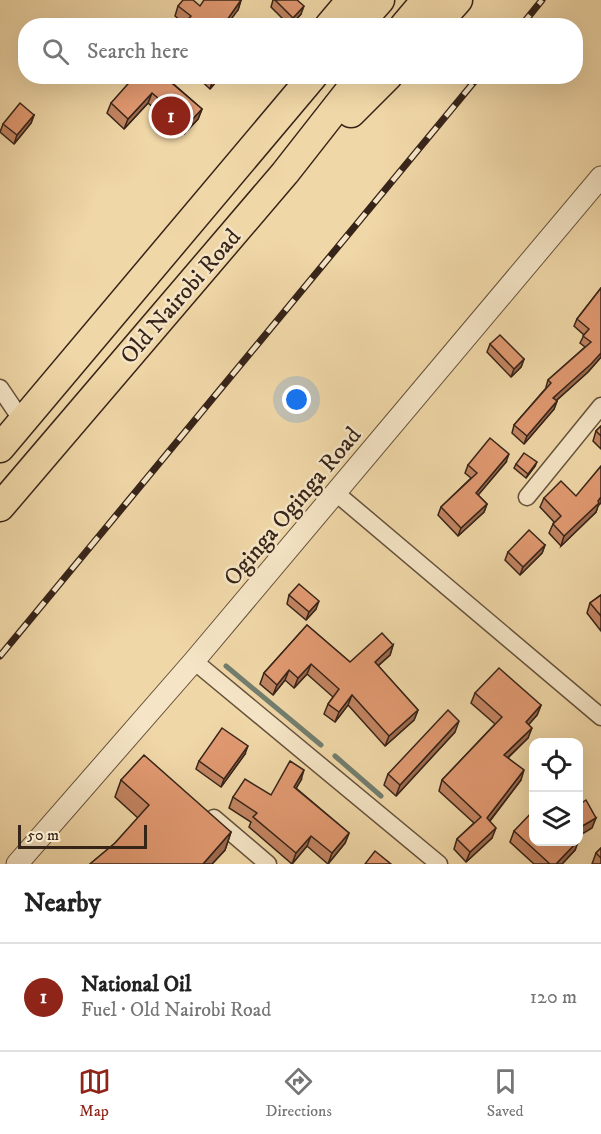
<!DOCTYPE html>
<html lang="en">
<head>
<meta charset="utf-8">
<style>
	body { margin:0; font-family:"IM FELL DW Pica",serif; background:#f2f2f2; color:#222 }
	.controls { position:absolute; right:18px; bottom:18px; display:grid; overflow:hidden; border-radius:12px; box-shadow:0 6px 24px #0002 }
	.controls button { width:54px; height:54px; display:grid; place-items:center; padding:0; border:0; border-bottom:2px solid #e0e0e0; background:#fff; color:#222; font:30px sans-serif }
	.scale { position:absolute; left:18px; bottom:15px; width:129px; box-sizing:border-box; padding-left:6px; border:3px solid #372419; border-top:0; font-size:16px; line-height:21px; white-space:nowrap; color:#372419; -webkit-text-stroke:4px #f5e5c6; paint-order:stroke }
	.you { position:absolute; left:297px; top:400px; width:21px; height:21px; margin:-15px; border:4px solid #fff; border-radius:50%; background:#1a73e8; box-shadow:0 0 0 9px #1a73e833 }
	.badge { display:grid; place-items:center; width:39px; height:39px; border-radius:50%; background:#8f2418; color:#fff; font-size:20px; font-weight:700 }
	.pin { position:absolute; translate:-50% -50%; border:3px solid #fff; box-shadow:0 2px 6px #0006 }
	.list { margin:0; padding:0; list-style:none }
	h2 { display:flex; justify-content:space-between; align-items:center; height:78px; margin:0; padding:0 24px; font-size:26px }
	h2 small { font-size:20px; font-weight:400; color:#767676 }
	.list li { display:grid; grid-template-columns:39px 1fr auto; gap:18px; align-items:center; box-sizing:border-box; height:108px; padding:0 24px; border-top:2px solid #e0e0e0 }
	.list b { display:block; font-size:22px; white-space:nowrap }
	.list p { margin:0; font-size:20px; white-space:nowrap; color:#767676 }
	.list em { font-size:20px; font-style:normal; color:#767676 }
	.icon { flex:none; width:33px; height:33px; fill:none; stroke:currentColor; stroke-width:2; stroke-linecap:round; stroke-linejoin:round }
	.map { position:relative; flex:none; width:601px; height:864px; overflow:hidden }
	.search { position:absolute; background:#fff; box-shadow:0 6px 24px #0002; left:18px; right:18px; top:18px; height:66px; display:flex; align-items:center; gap:15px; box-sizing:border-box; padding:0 21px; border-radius:24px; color:#767676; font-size:22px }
	.sheet { height:186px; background:#fff }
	nav { display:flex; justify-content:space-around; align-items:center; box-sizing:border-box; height:84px; border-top:2px solid #e0e0e0; background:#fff; font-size:16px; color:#767676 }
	nav a { display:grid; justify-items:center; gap:3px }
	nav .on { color:#8f2418 }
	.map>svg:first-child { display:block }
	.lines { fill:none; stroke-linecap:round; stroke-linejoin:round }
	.stream { stroke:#727e6f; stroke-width:5 }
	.minor-casing { stroke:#65513c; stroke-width:19 }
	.tertiary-casing { stroke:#65513c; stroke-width:23 }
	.trunk-casing { stroke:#372419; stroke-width:31 }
	.minor { stroke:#f5e5c6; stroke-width:16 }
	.tertiary { stroke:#f5e5c6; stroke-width:21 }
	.trunk { stroke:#f0d7a7; stroke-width:28 }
	.rail-casing { stroke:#372419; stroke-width:7 }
	.rail { stroke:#f5e5c6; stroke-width:4.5; stroke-dasharray:14; stroke-linecap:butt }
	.wall { fill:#c28461; stroke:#372419; stroke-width:1.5 }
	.shaded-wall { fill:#9e6b4f; stroke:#372419; stroke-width:1.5 }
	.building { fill:#e19971; stroke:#372419; stroke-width:1.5 }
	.labels { text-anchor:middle; stroke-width:5; stroke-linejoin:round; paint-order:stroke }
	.street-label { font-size:24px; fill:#372419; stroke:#f5e5c6 }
</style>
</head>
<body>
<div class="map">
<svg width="601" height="864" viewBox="0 0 601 864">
	<rect width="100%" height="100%" fill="#f0d7a7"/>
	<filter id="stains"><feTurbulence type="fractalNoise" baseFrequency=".00333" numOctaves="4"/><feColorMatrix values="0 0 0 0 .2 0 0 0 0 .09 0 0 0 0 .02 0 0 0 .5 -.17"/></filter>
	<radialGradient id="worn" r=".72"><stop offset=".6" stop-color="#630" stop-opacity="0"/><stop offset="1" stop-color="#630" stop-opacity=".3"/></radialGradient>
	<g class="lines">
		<g class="stream">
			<polyline points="226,666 321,745"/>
			<polyline points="335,756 381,796"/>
		</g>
		<g class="minor-casing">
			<g id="minor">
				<polyline points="0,388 23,422"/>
				<polyline points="336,493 601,717"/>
				<polyline points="527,497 601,406"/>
				<polyline points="194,661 439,864"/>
				<polyline points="214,818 268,864"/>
			</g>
		</g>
		<g class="tertiary-casing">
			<polyline id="tertiary" points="17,864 194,661 601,177"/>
		</g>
		<g class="trunk-casing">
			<g id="trunk">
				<polyline points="329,26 351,0"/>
				<polyline points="357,26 380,0"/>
				<polyline points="404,26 426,0"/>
				<polyline points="435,26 458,0"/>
				<polyline points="351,113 388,76"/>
				<polyline points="0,448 313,76"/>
				<polyline points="0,507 285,173 361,76"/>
			</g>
		</g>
		<use href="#minor" class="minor"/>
		<use href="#tertiary" class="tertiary"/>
		<use href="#trunk" class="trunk"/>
		<g class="rail-casing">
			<g id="rail">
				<polyline points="521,26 542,0"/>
				<polyline points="0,656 479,76"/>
			</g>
		</g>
		<use href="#rail" class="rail"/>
	</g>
	<g class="wall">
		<polygon points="241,0 238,10 184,23 175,16 178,6 200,6"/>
		<polygon points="273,0 297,0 301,14 290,26 271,7"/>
		<polygon points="173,76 169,80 202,109 198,119 184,134 148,103 124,129 107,113 111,103"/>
		<polygon points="196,76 221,76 210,89"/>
		<polygon points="34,115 31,123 14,144 0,132 3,124"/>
		<polygon points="601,288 601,357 588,372 556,401 557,401 554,409 524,444 512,433 514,425 546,388 546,387 548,380 585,347 580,343 584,335 574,326 577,319"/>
		<polygon points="490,344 524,359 521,367 511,377 487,352"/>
		<polygon points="601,426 601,449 593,441 596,431"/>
		<polygon points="506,462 478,495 487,504 484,512 458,536 438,515 441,507 471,478 465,473 468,465"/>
		<polygon points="516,464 535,466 526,478 514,468"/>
		<polygon points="576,496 598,506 596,512 561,546 549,533 553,524 554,522 540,507 544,498"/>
		<polygon points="545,545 542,553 520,575 505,560 508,552"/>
		<polygon points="289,595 316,609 306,620 287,604"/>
		<polygon points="601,595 601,631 587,613 590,603"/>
		<polygon points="307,625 350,662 393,645 390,655 378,666 418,710 414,720 385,746 348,705 335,722 324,714 328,704 333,697 307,674 294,688 285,680 273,695 260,684 264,673"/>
		<polygon points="475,693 541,705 537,715 529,724 528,738 508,758 521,780 490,821 492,838 466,862 454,849 457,839 474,823 439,791 442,780 495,724 471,703"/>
		<polygon points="455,732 396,796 384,785 388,774"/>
		<polygon points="245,754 221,787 196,769 199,761"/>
		<polygon points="121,780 231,832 225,850 212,864 90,864 115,843 138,818 115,797"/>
		<polygon points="301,780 296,788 349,833 345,843 328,864 307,846 292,864 249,827 251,822 229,808 233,797 271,795"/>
		<polygon points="514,831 534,842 578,842 575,850 562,864 534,864 510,842"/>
		<polygon points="601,848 601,864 592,864 596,853"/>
	</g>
	<g class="shaded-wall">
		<polygon points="241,0 238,10 226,26 227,20"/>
		<polygon points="304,6 301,14 290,26 293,18"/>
		<polygon points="216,76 221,76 210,89 213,79"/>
		<polygon points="152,93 148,103 124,129 128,119"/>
		<polygon points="202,109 198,119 184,134 188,124"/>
		<polygon points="34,115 31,123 14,144 17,135"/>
		<polygon points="601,353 601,357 588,372 550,406 553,398"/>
		<polygon points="524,359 521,367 511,377 514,369"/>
		<polygon points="557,401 554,409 524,444 527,436"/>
		<polygon points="509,454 506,462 473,501 476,493"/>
		<polygon points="537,462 535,466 526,478 528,474"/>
		<polygon points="601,497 601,503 598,506 596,512 561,546 564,536"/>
		<polygon points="487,504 484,512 458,536 461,528"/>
		<polygon points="545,545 542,553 520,575 523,567"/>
		<polygon points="319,601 316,609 306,620 309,612"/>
		<polygon points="393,645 390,655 371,672 375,662"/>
		<polygon points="311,664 307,674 294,688 298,678"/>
		<polygon points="289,670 285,680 273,695 277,685"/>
		<polygon points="352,695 348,705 335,722 339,712"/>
		<polygon points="541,705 537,715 522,732 526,722"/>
		<polygon points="418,710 414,720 385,746 389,736"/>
		<polygon points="459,721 455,732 396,796 400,785"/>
		<polygon points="532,728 528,738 500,765 504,755"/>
		<polygon points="248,746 245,754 221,787 224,779"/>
		<polygon points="304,770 301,780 291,797 294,787"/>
		<polygon points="524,770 521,780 484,828 487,818"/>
		<polygon points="596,818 592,828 579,836 579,828"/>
		<polygon points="496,828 492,838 466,862 470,852"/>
		<polygon points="231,832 225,850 212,864 203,864"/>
		<polygon points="349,833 345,843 328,864 332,853"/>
		<polygon points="311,836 307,846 292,864 296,853"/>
		<polygon points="577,842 578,842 575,850 562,864 556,864"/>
	</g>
	<g class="building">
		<polygon points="183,0 193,0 200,6 204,0 241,0 227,20 233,26 182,26 191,16 178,6"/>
		<polygon points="275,0 297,0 304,6 293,18"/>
		<polygon points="135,76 167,76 166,78 202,109 188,124 152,93 128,119 111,103"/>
		<polygon points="20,103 34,115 17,135 3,124"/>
		<polygon points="601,288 601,353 591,364 553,398 557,401 527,436 514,425 551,383 548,380 591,342 583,336 589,329 577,319"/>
		<polygon points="500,335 524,359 514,369 490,344"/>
		<polygon points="601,426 601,436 596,431"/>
		<polygon points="490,438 509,454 476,493 487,504 461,528 441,507 477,473 468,465"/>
		<polygon points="524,453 537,462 528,474 516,464"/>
		<polygon points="601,466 601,497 598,501 599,503 564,536 553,524 561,516 544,498 561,481 576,496"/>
		<polygon points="529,530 545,545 523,567 508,552"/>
		<polygon points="299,584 319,601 309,612 289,595"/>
		<polygon points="601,595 601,616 590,603"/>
		<polygon points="307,625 350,662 382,633 393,645 375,662 418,710 389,736 352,695 339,712 328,704 339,689 311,664 298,678 289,670 277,685 264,673"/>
		<polygon points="499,668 541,705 526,722 532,728 504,755 524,770 487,818 496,828 470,852 457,839 481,817 442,780 502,717 475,693"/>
		<polygon points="448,710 459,721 400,785 388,774"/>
		<polygon points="222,728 248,746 224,779 199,761"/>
		<polygon points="144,755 231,832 203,864 90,864 115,843 149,805 121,780"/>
		<polygon points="290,761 304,770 294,787 349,833 332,853 311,836 296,853 253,817 257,813 233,797 245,779 271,795"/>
		<polygon points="586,800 596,818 579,828 579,805"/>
		<polygon points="534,810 534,842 577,842 556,864 550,864 514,831"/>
		<polygon points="601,848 601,858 596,853"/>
		<polygon points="375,851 391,864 365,864"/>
	</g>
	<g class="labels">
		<g class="street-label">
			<text transform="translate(180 296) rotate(-49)" y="8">Old Nairobi Road</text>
			<text transform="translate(292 506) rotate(-50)" y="8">Oginga Oginga Road</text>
		</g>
	</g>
	<rect width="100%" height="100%" filter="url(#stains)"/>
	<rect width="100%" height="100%" fill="url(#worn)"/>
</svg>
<div class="controls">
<button><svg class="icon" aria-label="locate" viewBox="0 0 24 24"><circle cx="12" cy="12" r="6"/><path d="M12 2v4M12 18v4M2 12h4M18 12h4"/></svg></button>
<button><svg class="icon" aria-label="layers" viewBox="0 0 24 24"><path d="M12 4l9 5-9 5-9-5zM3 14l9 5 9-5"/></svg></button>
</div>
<div class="scale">50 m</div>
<div class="you"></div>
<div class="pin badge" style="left:171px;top:116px">1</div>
<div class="search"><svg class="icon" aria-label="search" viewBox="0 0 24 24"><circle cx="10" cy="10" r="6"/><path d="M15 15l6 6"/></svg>Search here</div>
</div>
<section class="sheet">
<h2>Nearby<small></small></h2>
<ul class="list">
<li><span class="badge">1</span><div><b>National Oil</b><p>Fuel · Old Nairobi Road</p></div><em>120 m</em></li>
</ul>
</section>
<nav>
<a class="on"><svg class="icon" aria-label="map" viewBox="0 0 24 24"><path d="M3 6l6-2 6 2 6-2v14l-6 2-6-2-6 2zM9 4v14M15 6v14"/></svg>Map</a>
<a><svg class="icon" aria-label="directions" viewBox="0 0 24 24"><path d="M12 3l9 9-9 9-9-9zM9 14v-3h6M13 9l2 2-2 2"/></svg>Directions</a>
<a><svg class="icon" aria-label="saved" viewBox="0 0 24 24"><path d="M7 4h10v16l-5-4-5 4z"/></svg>Saved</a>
</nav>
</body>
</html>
